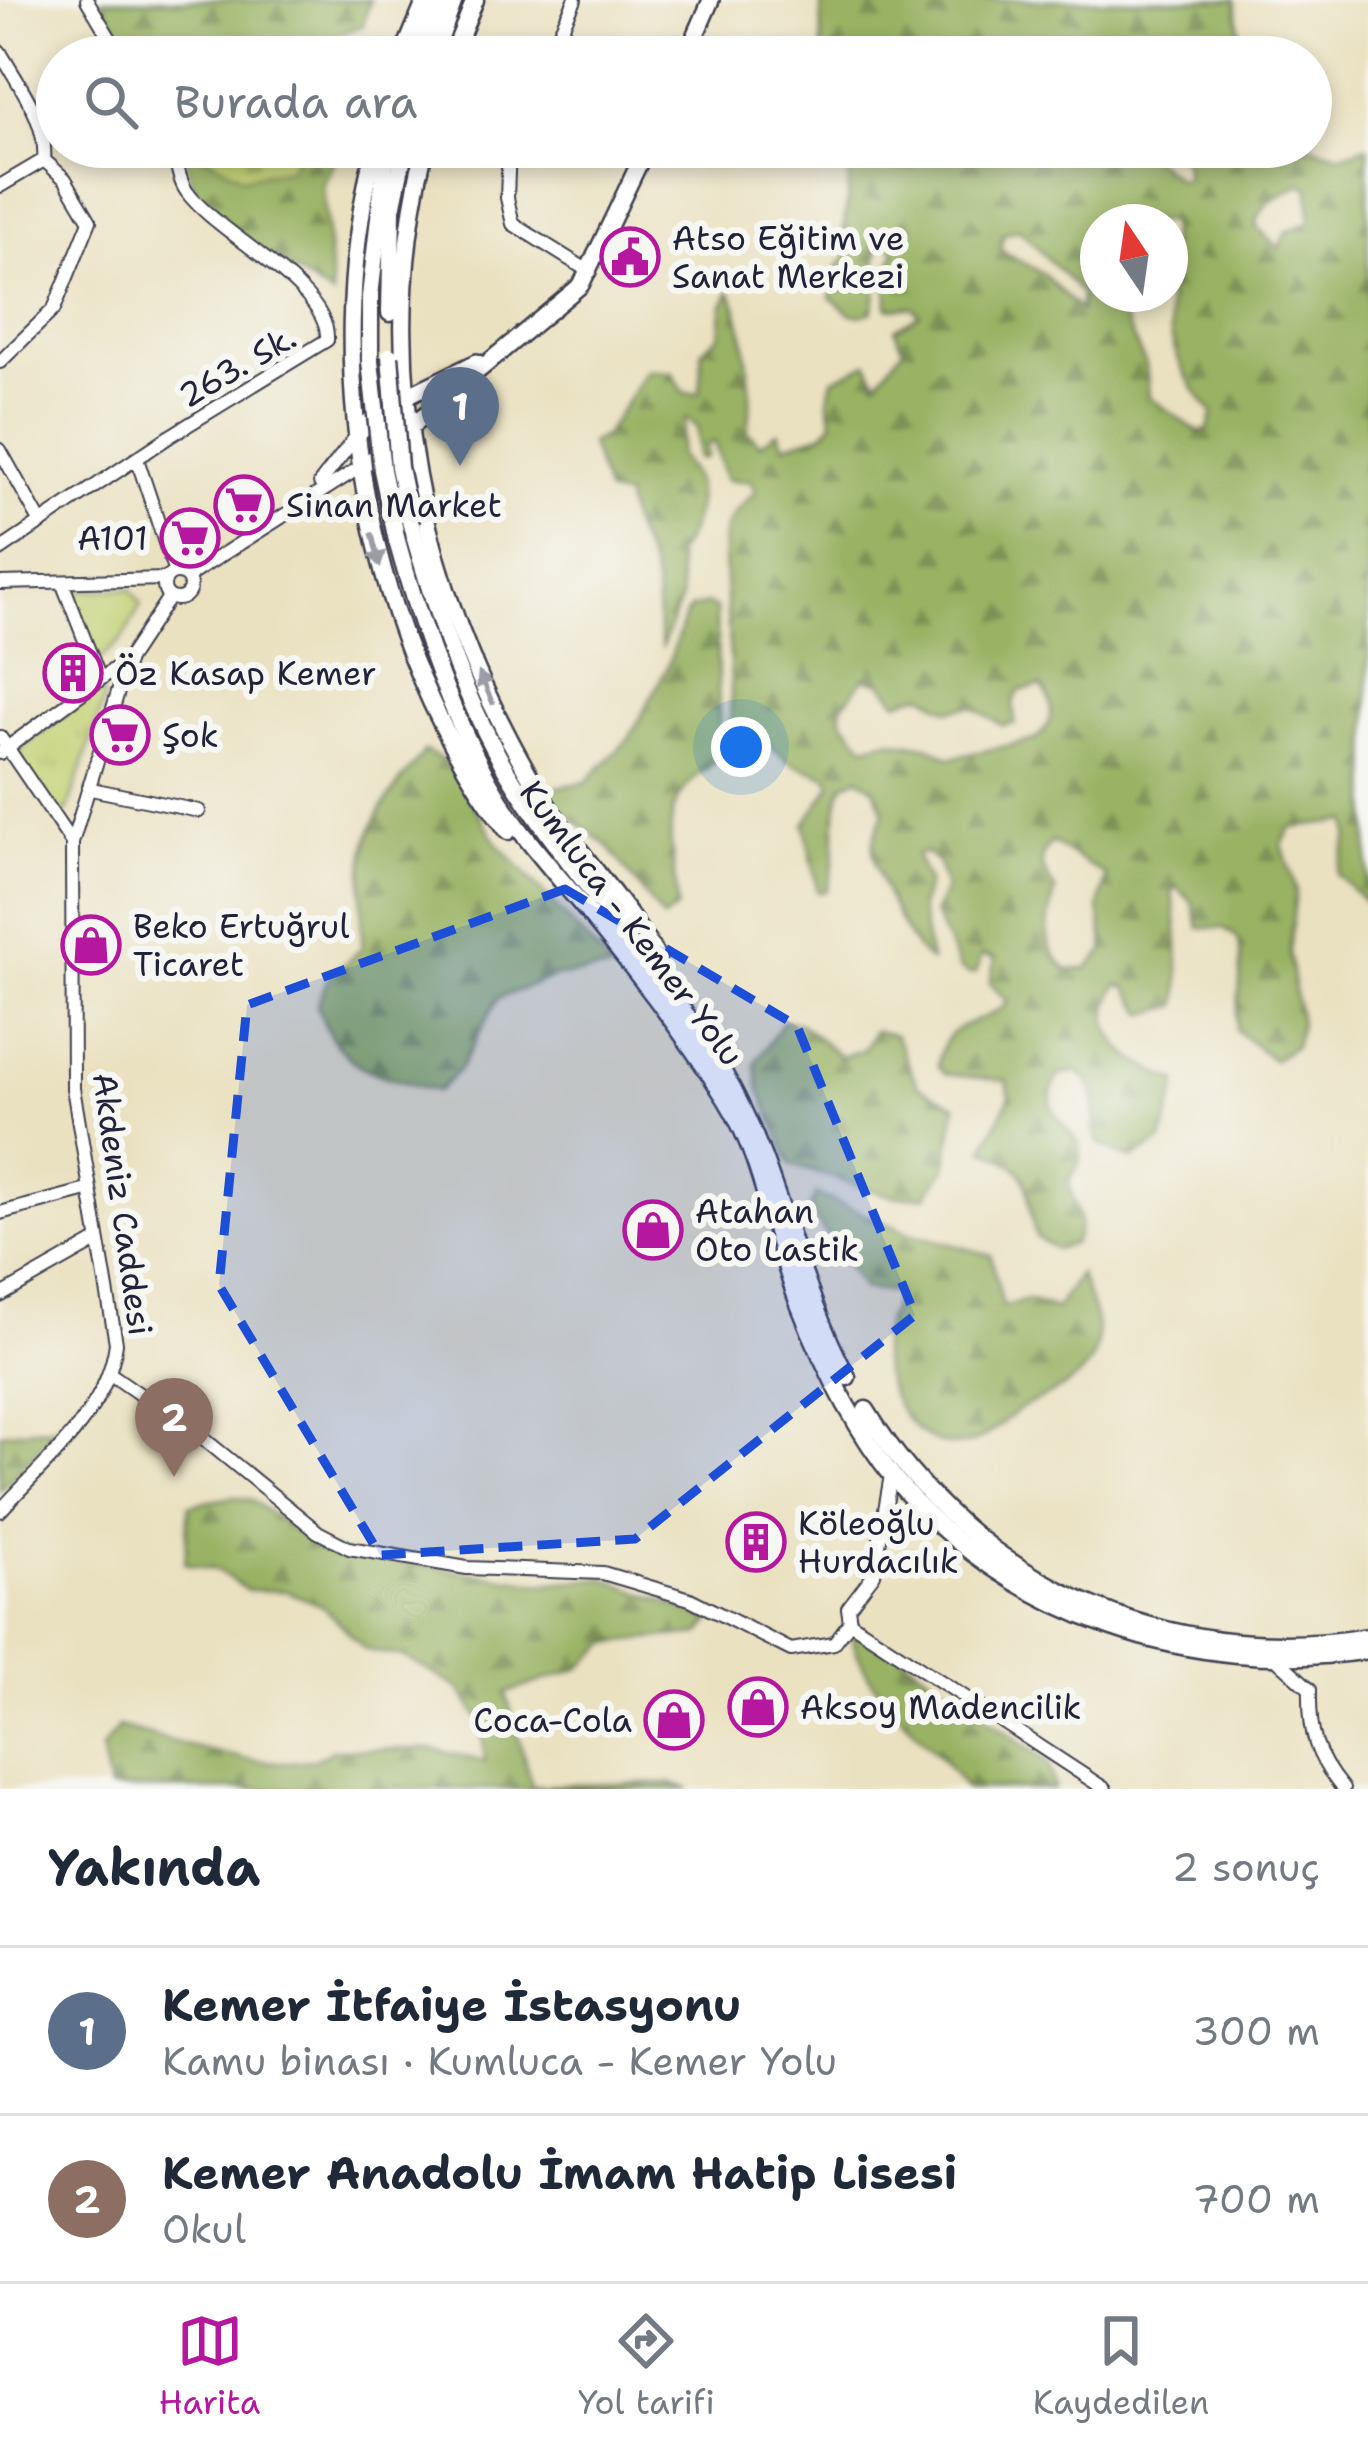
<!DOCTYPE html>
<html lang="tr">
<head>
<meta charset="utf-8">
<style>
	body { margin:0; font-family:"Shantell Sans",sans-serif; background:#f2f2f3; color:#1f2937 }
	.compass { position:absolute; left:1080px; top:204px; width:108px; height:108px; border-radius:50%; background:#fff; box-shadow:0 6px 18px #0003; rotate:347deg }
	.you { position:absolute; left:741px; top:747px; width:42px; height:42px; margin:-30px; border:9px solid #fff; border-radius:50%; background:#1a73e8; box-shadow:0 0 0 18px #1a73e833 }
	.badge { display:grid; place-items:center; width:78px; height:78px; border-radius:50%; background:#b5179e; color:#fff; font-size:39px; font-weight:700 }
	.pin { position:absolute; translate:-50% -99px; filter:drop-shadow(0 3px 6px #0008) }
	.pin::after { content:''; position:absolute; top:63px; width:42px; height:36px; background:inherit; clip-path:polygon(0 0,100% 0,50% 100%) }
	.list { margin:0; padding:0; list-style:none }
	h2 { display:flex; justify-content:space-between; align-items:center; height:156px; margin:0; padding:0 48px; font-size:51px }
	h2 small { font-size:39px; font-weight:400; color:#747a83 }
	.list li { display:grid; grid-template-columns:78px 1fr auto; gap:36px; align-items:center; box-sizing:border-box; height:168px; padding:0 48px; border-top:3px solid #e0e1e3 }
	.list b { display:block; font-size:45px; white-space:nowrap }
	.list p { margin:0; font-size:39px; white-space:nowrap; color:#747a83 }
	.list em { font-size:39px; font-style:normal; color:#747a83 }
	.icon { flex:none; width:66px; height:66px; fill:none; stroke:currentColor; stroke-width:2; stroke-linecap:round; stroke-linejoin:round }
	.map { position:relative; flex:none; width:1368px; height:1789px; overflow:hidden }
	.search { position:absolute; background:#fff; box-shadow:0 6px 18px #0003; left:36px; right:36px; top:36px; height:132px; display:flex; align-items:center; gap:30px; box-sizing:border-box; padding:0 42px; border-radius:66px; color:#747a83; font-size:45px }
	.sheet { height:492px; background:#fff }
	nav { display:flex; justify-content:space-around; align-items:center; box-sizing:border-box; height:168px; border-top:3px solid #e0e1e3; background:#fff; font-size:33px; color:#747a83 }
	nav a { display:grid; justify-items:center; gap:6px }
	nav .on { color:#b5179e }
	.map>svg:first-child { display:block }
	.grass { fill:url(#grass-tufts); stroke:#727956; stroke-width:3 }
	.forest { fill:url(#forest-firs); stroke:#5e6a50; stroke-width:3; fill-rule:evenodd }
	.cemetery { fill:url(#cemetery-stones); stroke:#727956; stroke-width:3 }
	.park { fill:#c2d072; stroke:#727956; stroke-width:3 }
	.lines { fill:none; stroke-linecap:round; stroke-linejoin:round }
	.minor-casing { stroke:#403f4f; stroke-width:16 }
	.major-casing { stroke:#403f4f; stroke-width:20 }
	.highway-casing { stroke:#403f4f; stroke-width:21 }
	.minor { stroke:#fff; stroke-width:12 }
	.major { stroke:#fff; stroke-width:15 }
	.highway { stroke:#fff; stroke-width:16 }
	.highway-bridge-casing { stroke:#403f4f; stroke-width:21; stroke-linecap:butt }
	.highway-bridge { stroke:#fff; stroke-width:16 }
	.oneway { fill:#9c9ca7 }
	.marked { fill:#1d4ed8; fill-opacity:0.2; stroke:#1d4ed8; stroke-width:9; stroke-dasharray:24 15; stroke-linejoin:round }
	.labels { text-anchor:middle; stroke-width:12; stroke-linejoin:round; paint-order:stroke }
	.poi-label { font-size:33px; fill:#22223b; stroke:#f6f6f2; text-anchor:start }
	.street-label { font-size:33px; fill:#22223b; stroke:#f6f6f2 }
</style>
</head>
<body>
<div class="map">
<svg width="1368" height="1789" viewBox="0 0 1368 1789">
	<defs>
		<pattern id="grass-tufts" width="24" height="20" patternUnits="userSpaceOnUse" patternTransform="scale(3)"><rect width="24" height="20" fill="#c2d072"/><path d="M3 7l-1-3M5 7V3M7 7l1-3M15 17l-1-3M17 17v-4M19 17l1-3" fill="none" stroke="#a6b264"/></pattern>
		<pattern id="forest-firs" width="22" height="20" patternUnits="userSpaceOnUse" patternTransform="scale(3)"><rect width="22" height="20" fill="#99b264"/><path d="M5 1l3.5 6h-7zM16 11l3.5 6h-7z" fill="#7c9054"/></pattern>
		<pattern id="cemetery-stones" width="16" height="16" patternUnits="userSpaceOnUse" patternTransform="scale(3)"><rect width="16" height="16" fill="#c2d072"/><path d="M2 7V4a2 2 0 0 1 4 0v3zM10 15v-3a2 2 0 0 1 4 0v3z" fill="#a6b264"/></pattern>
	</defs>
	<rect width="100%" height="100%" fill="#f6f6f2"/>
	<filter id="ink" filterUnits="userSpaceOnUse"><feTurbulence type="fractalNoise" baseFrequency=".00833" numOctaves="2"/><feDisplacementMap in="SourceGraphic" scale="24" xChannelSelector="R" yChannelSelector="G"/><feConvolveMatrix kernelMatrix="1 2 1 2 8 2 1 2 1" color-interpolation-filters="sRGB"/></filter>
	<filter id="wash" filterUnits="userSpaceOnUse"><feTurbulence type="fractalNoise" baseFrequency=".004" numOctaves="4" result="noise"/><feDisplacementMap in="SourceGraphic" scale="48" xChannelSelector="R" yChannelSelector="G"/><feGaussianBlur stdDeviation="2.7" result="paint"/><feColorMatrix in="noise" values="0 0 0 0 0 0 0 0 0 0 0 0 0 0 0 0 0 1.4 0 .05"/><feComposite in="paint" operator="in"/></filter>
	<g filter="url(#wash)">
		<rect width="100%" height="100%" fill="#eae1c0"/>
		<polygon class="grass" points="93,692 101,691 105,698 67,812 59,814 19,764 22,748"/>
		<g class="forest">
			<polygon points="101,0 370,0 363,25 281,57 134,57"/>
			<polygon points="821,0 1235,0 1244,57 822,57"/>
			<path d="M1311 146 1341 155 1368 146V905L1337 874 1349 837 1348 821 1290 828 1282 845 1296 890 1289 952 1300 1024 1295 1046 1273 1060 1236 1030C1237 1006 1245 960 1238 938L1224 928H1199L1193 903 1176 886 1172 894C1177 910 1182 992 1177 1006L1145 1014 1126 986 1117 985C1086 1038 1137 1066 1178 1082L1162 1141 1132 1159C1071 1139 1107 1124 1090 1084L1077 1071 1059 1075C1025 1129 1111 1130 1069 1179 1069 1204 1090 1218 1073 1244L1056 1249 1036 1237C1021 1181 1042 1177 984 1149L1010 1097 1007 1081 945 1074 938 1067C941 1015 985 1028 1008 1002L990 983 995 958 982 955 976 973 969 974 960 969 934 914 945 889 938 862 924 852 916 856 928 882 920 907 930 961C909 948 874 875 873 849 873 835 881 825 884 811L874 788 859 778 844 784C828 815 842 853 826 891L818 892 805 824 831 785 829 777 789 762 756 733 730 732C735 667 723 601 724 537 724 523 744 501 755 493L751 481 726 480 714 442 706 445V457L698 459 697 427 685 418 679 455C683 463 691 471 695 480 702 501 692 539 676 552L681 598 662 646C656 624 659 600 654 578 646 548 628 527 625 497L607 494 590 444 605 435 647 370 673 373 684 393H700L702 350 720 335 722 307 730 292C744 318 756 401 747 431L760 444 778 432 785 445 822 434 833 422 828 400 833 379 868 363 877 382 903 349 895 329 920 314 912 307 888 308 887 276 895 252 885 238C868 254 882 287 872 311 852 322 846 309 831 298L836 269 847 255C834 221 864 177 839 147H1139L1178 180 1186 178 1184 160 1169 147ZM1300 184 1309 187 1310 222 1286 232 1279 248 1256 226C1260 201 1282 195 1300 184ZM1098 222H1170C1170 303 1154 346 1213 413L1208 430 1198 432 1149 397 1146 365 1124 320 1129 294H1098ZM1019 229 1081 293 1080 311 1043 274 1001 250 1003 234ZM864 678 882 683 898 702C933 688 919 696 949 710L972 706 1003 726 1015 723 1013 703 1019 691 1041 686C1056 703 1054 725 1035 740L951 758 927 746 889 740 865 746 842 719 841 707ZM1052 842 1106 876 1099 908 1105 950 1088 968 1068 970C1037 944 1049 923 1055 890 1044 872 1033 860 1052 842Z"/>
			<polygon points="181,147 341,147 323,185 332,296 240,236 195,191"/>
			<path d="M707 604 716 609 720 759C650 802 674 838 677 908L663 919 608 846 554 804 549 789 586 782 629 739 668 666 685 616 691 608Z"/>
			<path d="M425 751 449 763 497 843 614 970 557 976 498 998 461 1067 438 1091C375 1073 340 1073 317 1005L328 979 362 948C363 841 355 836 425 751Z"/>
			<polygon points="784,1021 799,1023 842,1057 864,1049 874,1031 895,1035 918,1086 956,1105 946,1168 926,1196 892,1196 791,1165 760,1090 755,1063"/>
			<path d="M816 1194 909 1233 991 1255 1003 1307 1028 1300 1056 1309 1079 1274C1088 1299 1105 1328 1094 1354 1081 1387 1049 1393 1022 1408 1000 1421 986 1443 959 1445 909 1449 875 1379 882 1337 885 1322 893 1307 898 1293L863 1289 809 1209Z"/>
			<polygon points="60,1426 0,1490 0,1433"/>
			<path d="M233 1497 252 1500 318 1549 542 1584 604 1578 711 1620 700 1634 608 1643 581 1668 506 1693 532 1786 670 1783 689 1789H109L101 1749 118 1727C167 1738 293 1784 332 1750L430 1749 485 1761 482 1723 460 1689 405 1657 366 1650 323 1606 287 1591 247 1590 217 1570 185 1563 189 1505Z"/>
			<path d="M851 1629 898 1653 1048 1762 1055 1789H966C932 1736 860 1695 851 1629Z"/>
		</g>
		<polygon class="cemetery" points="205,147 301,147 289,170 243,177 203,155"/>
		<polygon class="park" points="131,589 141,604 124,637 99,660 67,591"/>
	</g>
	<g filter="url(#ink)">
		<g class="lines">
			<g class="minor-casing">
				<g id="minor">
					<polyline points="87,0 121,57"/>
					<path d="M0 52C18 84 48 122 44 160L65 179 90 221 54 309 0 362"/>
					<polyline points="548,57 575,0"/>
					<polyline points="509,147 507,198 513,224 590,272"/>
					<polyline points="0,186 44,160"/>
					<polyline points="0,450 41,523"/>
					<polyline points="138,462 175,573"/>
					<polyline points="320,483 358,434"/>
					<path d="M0 550 170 436 327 340C331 288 216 233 187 192 178 180 177 161 172 147"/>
					<circle cx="177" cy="586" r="13"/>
					<polyline points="187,577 362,466"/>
					<polyline points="62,582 100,679"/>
					<polyline points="0,583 166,579"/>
					<polyline points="0,737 72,843"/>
					<polyline points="0,753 128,659"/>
					<polyline points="91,789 199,811"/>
					<polyline points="0,1213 87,1190"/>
					<polyline points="0,1296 97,1241"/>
					<polyline points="112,1375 204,1439 318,1532 349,1548 467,1568 603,1573 690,1599 791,1650 834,1643 850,1622 1105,1789"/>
					<path d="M0 1511C46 1460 107 1414 116 1343L73 1088 72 843 128 659 169 597"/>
					<polyline points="850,1622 848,1608 874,1574 891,1475"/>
					<path d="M1278 1660 1310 1689C1309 1733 1315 1755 1343 1789"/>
				</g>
			</g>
			<g class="major-casing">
				<g id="major">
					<polyline points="686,57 711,0"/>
					<polyline points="358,434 380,409 477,362"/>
					<polyline points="370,461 581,285 647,147"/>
				</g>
			</g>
			<g class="highway-casing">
				<g id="highway">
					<polyline points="402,57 426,0"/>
					<polyline points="417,57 439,0"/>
					<polyline points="433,57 454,0"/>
					<polyline points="452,57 475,0"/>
					<path d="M375 147C317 372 369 646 508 831"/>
					<path d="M425 147C371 368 421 592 536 787 571 847 622 897 657 958"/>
					<polyline points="390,313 392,209 405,147"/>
					<polyline points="370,361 370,297 387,147"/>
					<path d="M411 525C437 616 465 706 516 786 580 886 664 971 724 1074 779 1169 795 1280 847 1377"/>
					<path d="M397 541C422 631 455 731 506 810 531 848 563 881 591 916 639 974 685 1034 726 1099 764 1159 773 1238 799 1304 822 1362 855 1430 895 1479 1009 1616 1194 1677 1368 1650"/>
					<path d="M866 1410C972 1584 1167 1670 1368 1637"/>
				</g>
			</g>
			<use href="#minor" class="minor"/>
			<use href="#major" class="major"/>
			<use href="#highway" class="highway"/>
			<g class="highway-bridge-casing">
				<g id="highway-bridge">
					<polyline points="390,356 399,467 411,525"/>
					<polyline points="370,361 382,470 397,541"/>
				</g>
			</g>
			<use href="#highway-bridge" class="highway-bridge"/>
		</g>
		<defs><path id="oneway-solid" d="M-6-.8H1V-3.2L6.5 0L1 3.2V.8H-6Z" transform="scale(3)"/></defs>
		<g class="oneway">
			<use href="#oneway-solid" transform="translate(376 550) rotate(76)"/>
			<use href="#oneway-solid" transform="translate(486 688) rotate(-114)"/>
		</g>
	</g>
	<path class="marked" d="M565 889 797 1026 915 1315 635 1539 380 1555 219 1285 247 1005Z"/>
	<defs>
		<g id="civic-ring" transform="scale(3)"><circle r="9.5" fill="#f6f6f2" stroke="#b5179e" stroke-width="1.5"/><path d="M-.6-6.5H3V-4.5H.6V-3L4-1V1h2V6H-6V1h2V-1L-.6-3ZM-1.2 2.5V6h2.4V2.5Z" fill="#b5179e"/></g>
		<g id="supermarket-ring" transform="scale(3)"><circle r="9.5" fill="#f6f6f2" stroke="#b5179e" stroke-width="1.5"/><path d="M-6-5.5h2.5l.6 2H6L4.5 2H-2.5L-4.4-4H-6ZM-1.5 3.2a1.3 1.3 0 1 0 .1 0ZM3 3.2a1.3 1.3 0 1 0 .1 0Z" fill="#b5179e"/></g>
		<g id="building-ring" transform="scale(3)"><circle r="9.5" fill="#f6f6f2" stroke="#b5179e" stroke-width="1.5"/><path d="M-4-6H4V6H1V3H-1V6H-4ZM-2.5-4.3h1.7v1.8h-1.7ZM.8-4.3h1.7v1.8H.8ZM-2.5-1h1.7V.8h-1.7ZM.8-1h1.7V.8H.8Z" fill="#b5179e"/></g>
		<g id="shop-ring" transform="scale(3)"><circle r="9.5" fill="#f6f6f2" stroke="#b5179e" stroke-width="1.5"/><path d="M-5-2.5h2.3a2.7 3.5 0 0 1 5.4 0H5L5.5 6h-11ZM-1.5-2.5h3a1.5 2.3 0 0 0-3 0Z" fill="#b5179e"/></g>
	</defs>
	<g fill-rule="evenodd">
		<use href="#civic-ring" x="630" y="257"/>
		<use href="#supermarket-ring" x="244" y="505"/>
		<use href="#supermarket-ring" x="190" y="538"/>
		<use href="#building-ring" x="73" y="673"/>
		<use href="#supermarket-ring" x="120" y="735"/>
		<use href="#shop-ring" x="91" y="945"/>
		<use href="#shop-ring" x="653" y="1230"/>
		<use href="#building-ring" x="756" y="1542"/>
		<use href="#shop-ring" x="758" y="1707"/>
		<use href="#shop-ring" x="674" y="1720"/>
	</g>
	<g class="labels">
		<g class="poi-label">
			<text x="672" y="250">Atso Eğitim ve<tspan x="672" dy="38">Sanat Merkezi</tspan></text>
			<text x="286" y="517">Sinan Market</text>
			<text x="148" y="550" text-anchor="end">A101</text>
			<text x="115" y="685">Öz Kasap Kemer</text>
			<text x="162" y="747">Şok</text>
			<text x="133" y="938">Beko Ertuğrul<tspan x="133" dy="38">Ticaret</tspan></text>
			<text x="695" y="1223">Atahan<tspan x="695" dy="38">Oto Lastik</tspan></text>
			<text x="798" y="1535">Köleoğlu<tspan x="798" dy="38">Hurdacılık</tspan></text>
			<text x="800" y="1719">Aksoy Madencilik</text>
			<text x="632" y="1732" text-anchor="end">Coca-Cola</text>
		</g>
		<g class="street-label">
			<text transform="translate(237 366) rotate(-30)" y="12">263. Sk.</text>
			<text transform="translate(632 923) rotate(53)" y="12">Kumluca - Kemer Yolu</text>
			<text transform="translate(123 1204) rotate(82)" y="12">Akdeniz Caddesi</text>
		</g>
	</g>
</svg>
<svg class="compass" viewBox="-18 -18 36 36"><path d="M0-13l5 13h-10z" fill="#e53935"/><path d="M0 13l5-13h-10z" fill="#747a83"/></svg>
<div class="you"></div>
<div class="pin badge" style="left:460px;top:466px;background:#5c6f8a">1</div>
<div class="pin badge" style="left:174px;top:1477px;background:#8d6e63">2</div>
<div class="search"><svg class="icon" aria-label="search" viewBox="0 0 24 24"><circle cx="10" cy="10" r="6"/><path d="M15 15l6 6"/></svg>Burada ara</div>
</div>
<section class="sheet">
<h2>Yakında<small>2 sonuç</small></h2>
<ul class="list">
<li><span class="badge" style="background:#5c6f8a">1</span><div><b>Kemer İtfaiye İstasyonu</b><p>Kamu binası · Kumluca - Kemer Yolu</p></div><em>300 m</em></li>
<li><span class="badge" style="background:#8d6e63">2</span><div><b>Kemer Anadolu İmam Hatip Lisesi</b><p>Okul</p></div><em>700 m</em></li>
</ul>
</section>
<nav>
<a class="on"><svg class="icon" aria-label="map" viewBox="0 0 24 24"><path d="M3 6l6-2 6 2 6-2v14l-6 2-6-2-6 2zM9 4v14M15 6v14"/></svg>Harita</a>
<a><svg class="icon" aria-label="directions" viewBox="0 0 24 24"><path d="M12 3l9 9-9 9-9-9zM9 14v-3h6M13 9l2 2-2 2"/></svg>Yol tarifi</a>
<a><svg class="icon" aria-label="saved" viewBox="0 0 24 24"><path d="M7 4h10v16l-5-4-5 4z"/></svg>Kaydedilen</a>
</nav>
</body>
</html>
